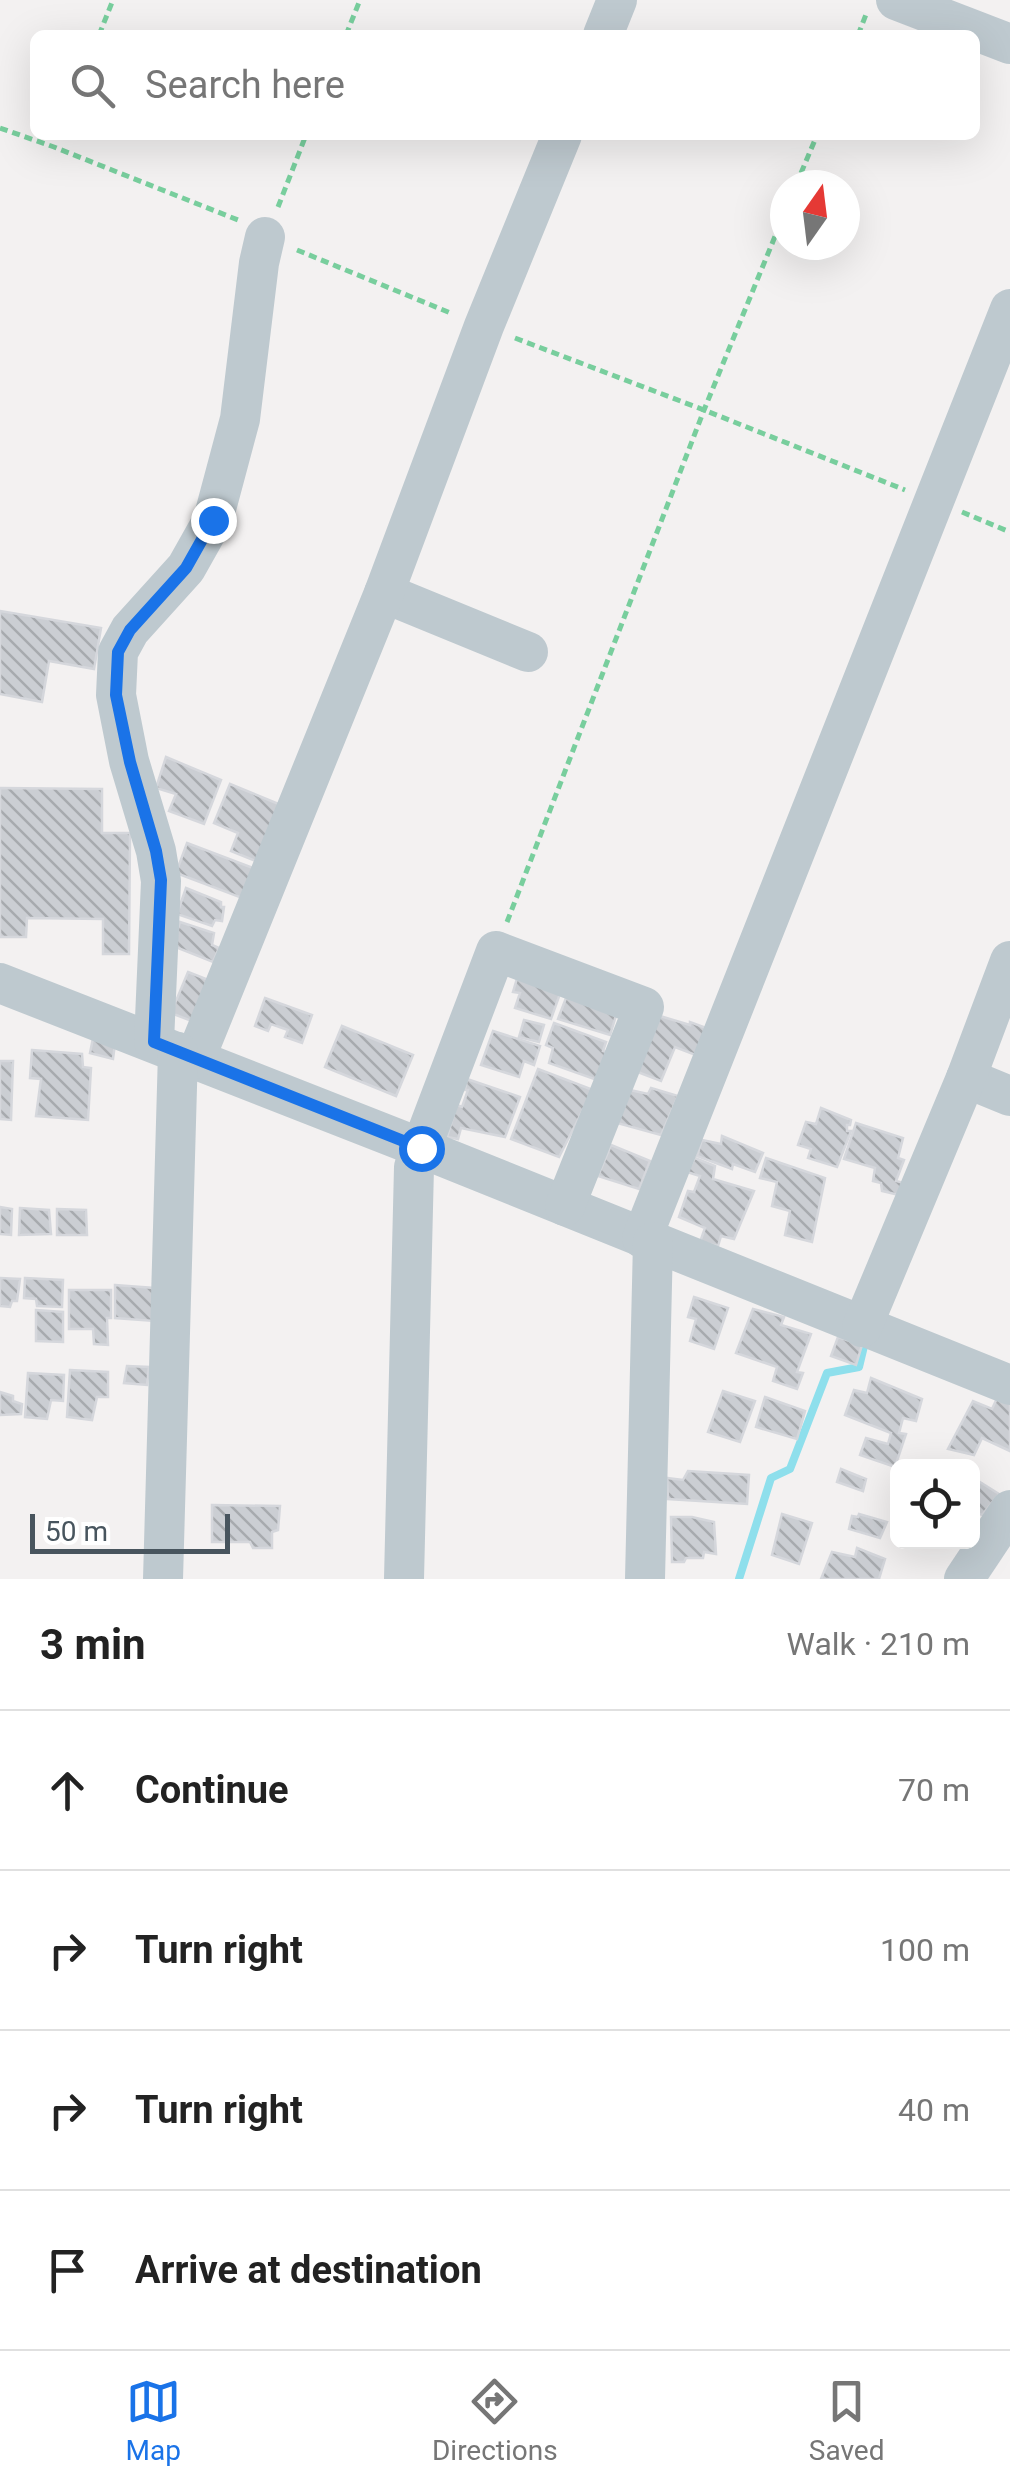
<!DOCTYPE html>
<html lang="en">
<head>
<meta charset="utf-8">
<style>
	body { margin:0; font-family:Roboto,sans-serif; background:#f6f6f6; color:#222 }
	.controls { position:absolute; right:30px; bottom:30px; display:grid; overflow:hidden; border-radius:15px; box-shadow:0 10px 40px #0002 }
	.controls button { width:90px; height:90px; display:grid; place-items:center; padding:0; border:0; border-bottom:2px solid #e0e0e0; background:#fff; color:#222; font:50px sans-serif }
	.compass { position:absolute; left:770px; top:170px; width:90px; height:90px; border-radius:50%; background:#fff; box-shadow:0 10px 40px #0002; rotate:14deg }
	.scale { position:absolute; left:30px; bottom:25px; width:200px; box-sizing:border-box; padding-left:10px; border:5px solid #48555e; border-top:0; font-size:28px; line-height:35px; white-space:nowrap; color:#48555e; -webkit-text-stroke:8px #fff; paint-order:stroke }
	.stop { position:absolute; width:30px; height:30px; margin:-22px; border:8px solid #1a73e8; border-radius:50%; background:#fff }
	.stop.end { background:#1a73e8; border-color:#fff; box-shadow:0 2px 10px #0008 }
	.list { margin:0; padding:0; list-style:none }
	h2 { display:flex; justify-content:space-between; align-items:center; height:130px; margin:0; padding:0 40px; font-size:42px }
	h2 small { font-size:32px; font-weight:400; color:#767676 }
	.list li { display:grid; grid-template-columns:65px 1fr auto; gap:30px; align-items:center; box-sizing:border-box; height:160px; padding:0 40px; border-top:2px solid #e0e0e0 }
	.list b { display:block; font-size:38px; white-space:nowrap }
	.list em { font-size:32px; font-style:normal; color:#767676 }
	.icon { flex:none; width:55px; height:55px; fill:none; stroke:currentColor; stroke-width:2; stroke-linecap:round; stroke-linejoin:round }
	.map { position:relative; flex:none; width:1010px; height:1579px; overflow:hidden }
	.search { position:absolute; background:#fff; box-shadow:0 10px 40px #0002; left:30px; right:30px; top:30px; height:110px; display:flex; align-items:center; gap:25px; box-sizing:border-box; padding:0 35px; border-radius:15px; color:#767676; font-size:38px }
	.sheet { height:770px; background:#fff }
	nav { display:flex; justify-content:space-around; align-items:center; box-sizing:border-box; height:140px; border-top:2px solid #e0e0e0; background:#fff; font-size:28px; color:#767676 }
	nav a { display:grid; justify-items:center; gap:5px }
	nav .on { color:#1a73e8 }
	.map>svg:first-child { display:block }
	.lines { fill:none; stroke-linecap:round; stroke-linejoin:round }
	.stream { stroke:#8edfec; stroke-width:8 }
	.building { fill:url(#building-back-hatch); stroke:#d5d7dc; stroke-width:2.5 }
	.path { stroke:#78ce9d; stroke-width:5; stroke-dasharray:8 5; stroke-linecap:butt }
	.minor { stroke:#bec9cf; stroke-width:40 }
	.route { stroke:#1a73e8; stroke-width:12 }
</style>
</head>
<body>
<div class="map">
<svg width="1010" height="1579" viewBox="0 0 1010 1579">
	<defs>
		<pattern id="building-back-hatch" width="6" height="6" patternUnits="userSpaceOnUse" patternTransform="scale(2.5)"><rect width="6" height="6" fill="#cbced3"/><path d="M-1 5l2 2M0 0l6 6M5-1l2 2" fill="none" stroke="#a7aaae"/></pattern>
	</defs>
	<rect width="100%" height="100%" fill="#f3f1f1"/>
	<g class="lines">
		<polyline class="stream" points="739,1579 771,1478 790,1469 827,1373 859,1367 865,1342"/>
	</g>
	<g class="building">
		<polygon points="0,611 101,628 94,669 49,661 42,702 0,694"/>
		<polygon points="166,757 221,780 204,824 169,811 176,794 156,788"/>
		<polygon points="230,784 281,805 258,862 231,851 238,833 214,823"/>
		<polygon points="0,788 102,789 102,833 130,833 129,954 103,954 103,919 27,918 26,937 0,937"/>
		<polygon points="187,843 253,868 242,898 176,873"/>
		<polygon points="186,888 221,902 221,907 224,907 222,921 215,920 212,926 177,914"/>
		<polygon points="180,922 214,933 212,945 219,948 213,962 173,946"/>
		<polygon points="188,972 211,981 194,1022 171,1013"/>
		<polygon points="519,972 562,988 551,1019 515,1008 520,993 513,992"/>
		<polygon points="569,990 618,1009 610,1035 558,1019"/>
		<polygon points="265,998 312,1015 302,1043 285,1037 288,1030 271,1024 268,1031 255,1026"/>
		<polygon points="660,1016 690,1025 690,1022 709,1029 698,1056 675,1047 661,1081 635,1071"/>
		<polygon points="524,1020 544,1025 539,1042 519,1037"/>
		<polygon points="554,1023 606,1042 603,1051 609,1053 597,1080 549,1063 553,1048 546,1045"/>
		<polygon points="342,1026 413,1055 396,1096 325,1067"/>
		<polygon points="493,1031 540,1046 534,1065 524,1061 519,1077 481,1065"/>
		<polygon points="93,1038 115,1044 113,1059 90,1053"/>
		<polygon points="32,1050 82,1054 83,1067 91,1068 88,1120 36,1116 41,1079 30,1078"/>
		<polygon points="0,1061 13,1061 11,1120 0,1119"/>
		<polygon points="538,1069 593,1090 559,1157 511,1139"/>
		<polygon points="467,1079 520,1097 505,1137 461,1128 458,1139 447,1137 457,1105 462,1107 468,1090 465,1090"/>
		<polygon points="651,1088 678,1096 661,1135 617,1123 630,1090 648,1094"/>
		<polygon points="821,1108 851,1120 850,1125 847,1125 847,1131 851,1131 837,1167 808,1158 811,1149 798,1145 806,1122 816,1124"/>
		<polygon points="856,1123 903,1138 898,1158 904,1160 896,1181 904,1183 899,1195 882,1191 881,1183 873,1181 875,1168 844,1159"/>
		<polygon points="722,1136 763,1153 755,1172 733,1164 732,1169 697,1156 702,1140 721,1144"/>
		<polygon points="611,1145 650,1161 639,1189 598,1176"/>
		<polygon points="695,1158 715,1166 713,1179 754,1191 734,1239 721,1236 718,1246 700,1242 705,1228 679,1217 688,1191 694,1192 700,1176 687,1172"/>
		<polygon points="766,1158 825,1178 812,1242 785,1235 790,1211 772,1206 777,1182 760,1178"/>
		<polygon points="0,1207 12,1209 11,1235 0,1234"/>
		<polygon points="20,1208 49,1210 51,1234 19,1235"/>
		<polygon points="57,1209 86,1210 87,1235 57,1235"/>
		<polygon points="0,1278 20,1279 17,1301 12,1301 10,1307 0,1306"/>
		<polygon points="25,1278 63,1280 62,1307 37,1306 36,1299 24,1298"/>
		<polygon points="115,1285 154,1288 154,1321 115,1318"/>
		<polygon points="69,1290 111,1290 111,1318 107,1318 108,1345 94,1344 93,1329 69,1329"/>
		<polygon points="694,1297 728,1308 714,1349 690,1341 696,1319 688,1317"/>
		<polygon points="753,1309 784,1317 781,1325 811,1334 797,1372 803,1373 797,1389 773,1381 777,1367 736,1353"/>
		<polygon points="36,1310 63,1312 63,1342 36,1341"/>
		<polygon points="838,1337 862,1345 856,1365 831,1356"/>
		<polygon points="127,1366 149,1367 147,1385 124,1383"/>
		<polygon points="70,1370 108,1372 108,1397 97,1397 92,1420 67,1417"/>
		<polygon points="28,1373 64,1375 63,1401 51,1400 47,1419 25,1417"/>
		<polygon points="871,1378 922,1399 916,1421 903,1418 899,1433 906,1434 895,1467 860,1455 866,1438 888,1444 891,1433 845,1415 854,1390 867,1393"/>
		<polygon points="723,1391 755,1401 740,1442 708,1432"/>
		<polygon points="0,1392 13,1396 13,1401 22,1404 21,1414 0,1415"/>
		<polygon points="998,1396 1010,1401 1010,1451 982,1438 974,1455 948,1449 973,1401 992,1409"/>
		<polygon points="765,1397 805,1411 797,1439 756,1427"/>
		<polygon points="841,1469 866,1479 863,1491 837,1482"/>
		<polygon points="688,1471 749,1475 747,1504 668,1499 667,1478 683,1480"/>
		<polygon points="972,1477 999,1494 982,1515 972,1510"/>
		<polygon points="212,1505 280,1506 278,1530 272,1532 272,1548 253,1548 250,1542 212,1542"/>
		<polygon points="782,1514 812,1523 799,1564 772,1555"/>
		<polygon points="859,1514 887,1522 880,1538 849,1529 852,1516 858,1517"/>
		<polygon points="671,1517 692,1517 714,1522 716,1554 704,1552 703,1558 686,1558 684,1562 672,1562"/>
		<polygon points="857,1548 885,1559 879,1579 821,1579 832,1552 855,1557"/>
	</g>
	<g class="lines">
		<g class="path">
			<polyline points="99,35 113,0"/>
			<polyline points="346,35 360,0"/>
			<polyline points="858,35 867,12"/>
			<polyline points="0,128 54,147 238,220"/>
			<polyline points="796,185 817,135"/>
			<polyline points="278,207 306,135"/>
			<polyline points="297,250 453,314"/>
			<polyline points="515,338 704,410 905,490"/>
			<polyline points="962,512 1010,532"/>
			<polyline points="507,922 704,410 785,212"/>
		</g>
		<g class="minor">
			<polyline points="896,0 1010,44"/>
			<polyline points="603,35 617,0"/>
			<polyline points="384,593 528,652"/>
			<polyline points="0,983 421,1148 1010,1385"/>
			<polyline points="154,1042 161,881 156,851 129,761 116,695 118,652 130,630 186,568 213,520 240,419 259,263 265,237"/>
			<polyline points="195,1059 384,593 484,326 562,135"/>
			<polyline points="966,1078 1010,1096"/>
			<polyline points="642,1238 1010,309"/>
			<polyline points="862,1327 966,1078 1010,961"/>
			<polyline points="163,1579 178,1052"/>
			<polyline points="404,1579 414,1167 496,951 644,1007 565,1206"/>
			<polyline points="645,1579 653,1242"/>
			<polyline points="964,1579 1010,1510"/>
		</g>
	</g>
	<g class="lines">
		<polyline class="route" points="213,520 186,568 130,630 118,652 116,695 130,762 156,851 161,880 154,1042 421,1148"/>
	</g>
</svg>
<div class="controls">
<button><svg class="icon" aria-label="locate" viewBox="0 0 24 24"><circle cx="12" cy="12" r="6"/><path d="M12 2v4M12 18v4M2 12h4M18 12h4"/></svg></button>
</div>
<svg class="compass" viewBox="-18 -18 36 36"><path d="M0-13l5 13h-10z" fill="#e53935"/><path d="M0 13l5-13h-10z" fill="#767676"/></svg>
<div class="scale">50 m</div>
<div class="stop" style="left:421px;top:1148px"></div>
<div class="stop end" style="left:213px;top:520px"></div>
<div class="search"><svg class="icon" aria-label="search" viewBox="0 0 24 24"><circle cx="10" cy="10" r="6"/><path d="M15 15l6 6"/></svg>Search here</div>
</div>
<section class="sheet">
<h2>3 min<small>Walk · 210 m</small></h2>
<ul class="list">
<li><svg class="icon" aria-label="ahead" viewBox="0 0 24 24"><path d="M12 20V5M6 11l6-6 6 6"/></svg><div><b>Continue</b></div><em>70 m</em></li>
<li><svg class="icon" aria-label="right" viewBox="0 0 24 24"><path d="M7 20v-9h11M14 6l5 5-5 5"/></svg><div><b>Turn right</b></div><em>100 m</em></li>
<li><svg class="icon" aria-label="right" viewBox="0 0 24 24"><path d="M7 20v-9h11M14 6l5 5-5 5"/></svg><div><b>Turn right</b></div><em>40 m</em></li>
<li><svg class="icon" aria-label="arrive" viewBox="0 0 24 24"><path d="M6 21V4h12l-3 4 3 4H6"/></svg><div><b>Arrive at destination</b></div></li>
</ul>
</section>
<nav>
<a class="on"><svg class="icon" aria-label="map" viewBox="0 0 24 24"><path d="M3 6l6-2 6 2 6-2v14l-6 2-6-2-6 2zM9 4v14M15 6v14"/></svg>Map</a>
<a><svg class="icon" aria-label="directions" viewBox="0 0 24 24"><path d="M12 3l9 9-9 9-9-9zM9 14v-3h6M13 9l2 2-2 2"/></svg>Directions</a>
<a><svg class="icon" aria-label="saved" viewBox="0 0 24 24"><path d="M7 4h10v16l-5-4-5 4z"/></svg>Saved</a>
</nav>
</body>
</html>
